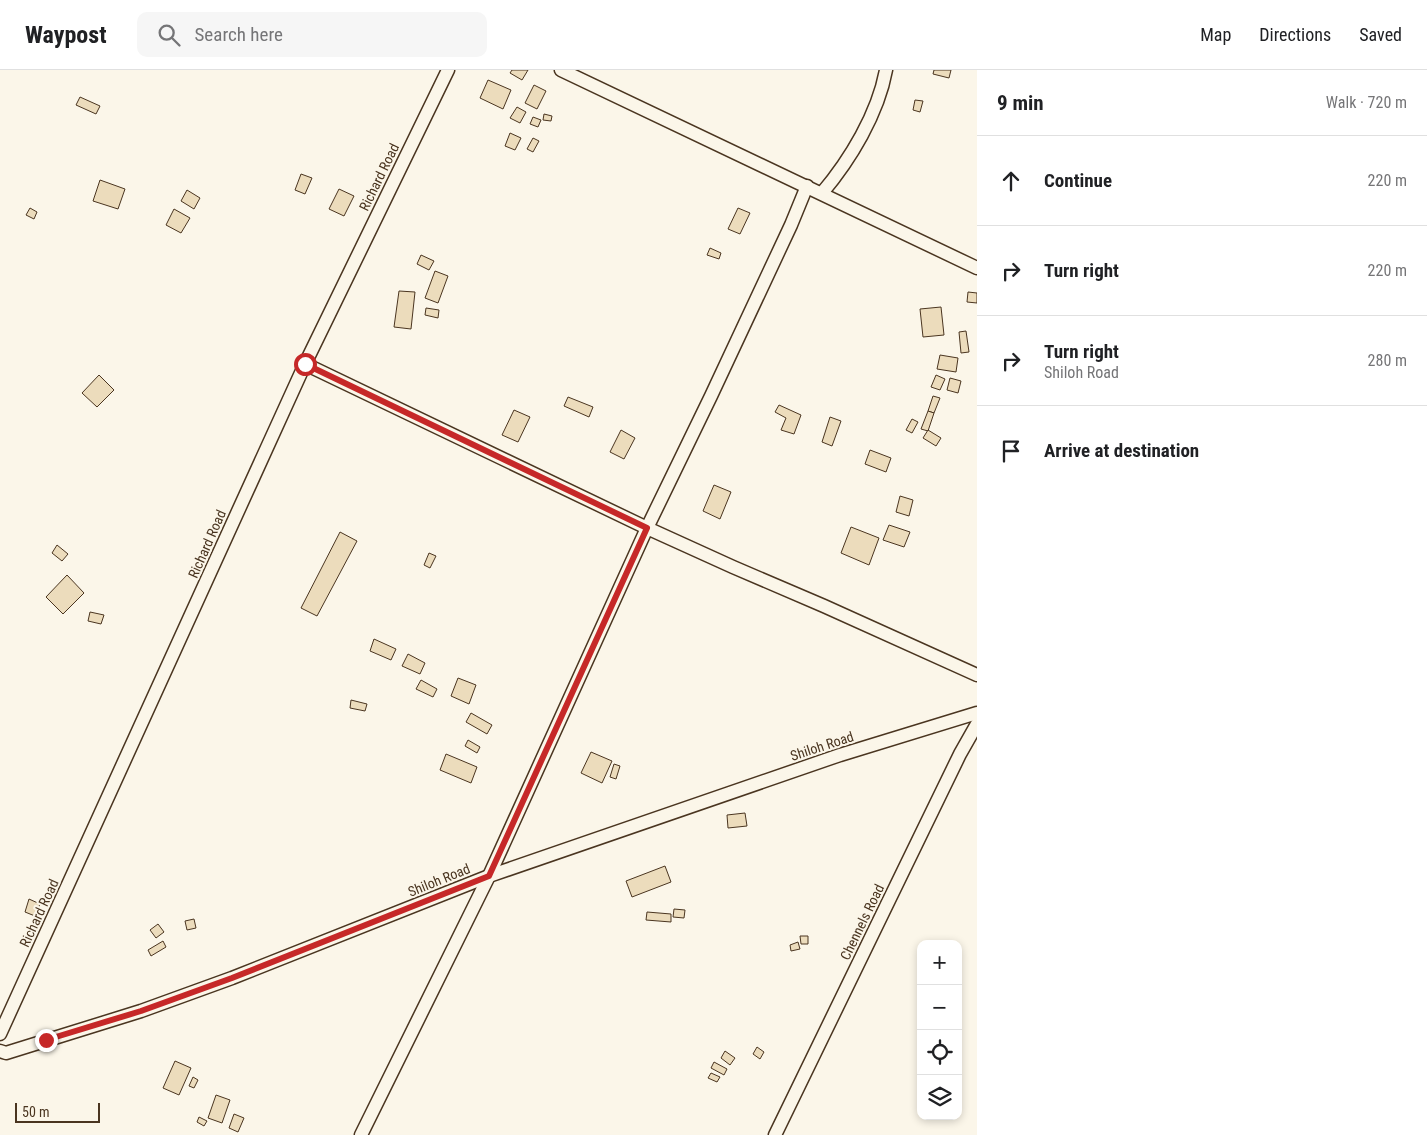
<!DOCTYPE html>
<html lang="en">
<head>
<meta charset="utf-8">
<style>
	body { margin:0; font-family:"Roboto Condensed",sans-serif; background:#f6f6f6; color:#202124 }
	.controls { position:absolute; right:15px; bottom:15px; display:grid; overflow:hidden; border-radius:10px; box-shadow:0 2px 8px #0003 }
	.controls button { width:45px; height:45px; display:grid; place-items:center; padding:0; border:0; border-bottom:1px solid #e0e0e0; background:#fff; color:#202124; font:25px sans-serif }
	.scale { position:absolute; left:15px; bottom:12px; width:85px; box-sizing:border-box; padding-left:5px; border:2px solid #4a3520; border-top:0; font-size:14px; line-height:18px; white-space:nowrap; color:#4a3520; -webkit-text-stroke:4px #fbf6e9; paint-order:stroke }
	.stop { position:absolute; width:15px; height:15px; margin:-11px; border:4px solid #c62828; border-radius:50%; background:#fff }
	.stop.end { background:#c62828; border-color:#fff; box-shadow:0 1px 5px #0008 }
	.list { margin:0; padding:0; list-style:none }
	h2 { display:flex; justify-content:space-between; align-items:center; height:65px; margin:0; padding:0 20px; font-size:21px }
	h2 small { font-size:16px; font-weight:400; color:#757577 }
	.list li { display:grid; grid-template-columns:32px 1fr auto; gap:15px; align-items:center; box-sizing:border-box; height:90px; padding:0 20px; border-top:1px solid #e0e0e0 }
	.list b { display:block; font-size:19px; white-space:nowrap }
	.list p { margin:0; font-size:16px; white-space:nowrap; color:#757577 }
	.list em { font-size:16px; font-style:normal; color:#757577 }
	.icon { flex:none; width:28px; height:28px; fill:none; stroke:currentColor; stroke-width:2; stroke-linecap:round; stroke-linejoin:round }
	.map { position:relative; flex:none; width:977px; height:1065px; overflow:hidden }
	header { display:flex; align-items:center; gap:30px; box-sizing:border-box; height:70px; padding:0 25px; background:#fff; border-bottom:1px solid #e0e0e0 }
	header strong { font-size:24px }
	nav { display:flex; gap:28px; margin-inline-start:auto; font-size:18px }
	.search { width:350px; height:45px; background:#f6f6f6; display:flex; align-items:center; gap:12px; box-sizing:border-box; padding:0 18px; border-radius:10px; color:#757577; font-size:19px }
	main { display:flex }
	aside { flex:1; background:#fff }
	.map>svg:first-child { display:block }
	.building { fill:#ecdcbc; stroke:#4a3520 }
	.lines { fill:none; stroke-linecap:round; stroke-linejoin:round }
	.minor-casing { stroke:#4a3520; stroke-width:15 }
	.minor { stroke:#fbf6e9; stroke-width:12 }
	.route { stroke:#c62828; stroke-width:6 }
	.labels { text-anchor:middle; stroke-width:4; stroke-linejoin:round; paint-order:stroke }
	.street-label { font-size:14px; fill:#4a3520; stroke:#fbf6e9 }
</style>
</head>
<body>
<header>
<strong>Waypost</strong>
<div class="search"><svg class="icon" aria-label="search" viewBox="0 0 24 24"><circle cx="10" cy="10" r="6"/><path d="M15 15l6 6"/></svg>Search here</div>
<nav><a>Map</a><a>Directions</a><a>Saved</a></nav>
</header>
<main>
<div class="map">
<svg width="977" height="1065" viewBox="0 0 977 1065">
	<rect width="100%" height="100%" fill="#fbf6e9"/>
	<g class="building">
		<polygon points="512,0 528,0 522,10 510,3"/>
		<polygon points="934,0 951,0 949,8 933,4"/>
		<polygon points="488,10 511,20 503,39 480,28"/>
		<polygon points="534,15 546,21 537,39 525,33"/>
		<polygon points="80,27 100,36 96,44 76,35"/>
		<polygon points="915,30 923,31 920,42 913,40"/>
		<polygon points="517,37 526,42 520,53 510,48"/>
		<polygon points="544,44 552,46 551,51 543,50"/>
		<polygon points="533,47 541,50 538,57 530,54"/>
		<polygon points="510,63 521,68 515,80 505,76"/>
		<polygon points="533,68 539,71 533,82 527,79"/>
		<polygon points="301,104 312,108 305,124 295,120"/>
		<polygon points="100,110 125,119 118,139 93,131"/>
		<polygon points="339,119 354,126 344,146 329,139"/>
		<polygon points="187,120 200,128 194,139 181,131"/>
		<polygon points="30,138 37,142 34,149 26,145"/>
		<polygon points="738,138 750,143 740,164 728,159"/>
		<polygon points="174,139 190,148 181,163 166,155"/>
		<polygon points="710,178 721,183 719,189 707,185"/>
		<polygon points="421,185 434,191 429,200 417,194"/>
		<polygon points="435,201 448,206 438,233 425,228"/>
		<polygon points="399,221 415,222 411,259 394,257"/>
		<polygon points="968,222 977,223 977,233 967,232"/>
		<polygon points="941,237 944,265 923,267 920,239"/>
		<polygon points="426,238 439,240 438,248 425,245"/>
		<polygon points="966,261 969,282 961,283 959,262"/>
		<polygon points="940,285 958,288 956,302 937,299"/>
		<polygon points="99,305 114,320 97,337 82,323"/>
		<polygon points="936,305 945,309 940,320 931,317"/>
		<polygon points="950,308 961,311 958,323 947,320"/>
		<polygon points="933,326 940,328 934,343 928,341"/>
		<polygon points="568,327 593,337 589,347 564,336"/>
		<polygon points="779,335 801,345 794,364 781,360 786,348 775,342"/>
		<polygon points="514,340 530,347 518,372 502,365"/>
		<polygon points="928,341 934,343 928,361 921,359"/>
		<polygon points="830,347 841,351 832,376 822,372"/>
		<polygon points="912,349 918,352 912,363 906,360"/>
		<polygon points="621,360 635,368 624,389 610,382"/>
		<polygon points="928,360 941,368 936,376 923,368"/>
		<polygon points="870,380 891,388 886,402 865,394"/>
		<polygon points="714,415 731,422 720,449 703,441"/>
		<polygon points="900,426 913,430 909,446 896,442"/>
		<polygon points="889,455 910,462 904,477 883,470"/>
		<polygon points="851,457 879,468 869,495 841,483"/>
		<polygon points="340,462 357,471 317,546 301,538"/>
		<polygon points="57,475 68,484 62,491 52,483"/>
		<polygon points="429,483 436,486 430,498 424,495"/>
		<polygon points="67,505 84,523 63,544 46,527"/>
		<polygon points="90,542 104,545 101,554 88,551"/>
		<polygon points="374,569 396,579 391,590 370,581"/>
		<polygon points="408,584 425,593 420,604 402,596"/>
		<polygon points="458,608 476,615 469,634 451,626"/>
		<polygon points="421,610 437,619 433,627 416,619"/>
		<polygon points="351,630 367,634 365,641 350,638"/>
		<polygon points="471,643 492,655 487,664 466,652"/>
		<polygon points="468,670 480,677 477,683 465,676"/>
		<polygon points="591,682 612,691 602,713 581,703"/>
		<polygon points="446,684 477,697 471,713 440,700"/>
		<polygon points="614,694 620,696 616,709 610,707"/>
		<polygon points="745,743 747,756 728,758 727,745"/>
		<polygon points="665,796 671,812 632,827 626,811"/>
		<polygon points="29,829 40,834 35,846 25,842"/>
		<polygon points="674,839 685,840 684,848 673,847"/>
		<polygon points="647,842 671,844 671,852 646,850"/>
		<polygon points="194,849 196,858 187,860 185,851"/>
		<polygon points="158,854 164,862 156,868 150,860"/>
		<polygon points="800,866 808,866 808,874 801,874"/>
		<polygon points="163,871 166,877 151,886 148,880"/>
		<polygon points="798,872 800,879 791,881 790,875"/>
		<polygon points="757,977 764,982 760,989 753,984"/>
		<polygon points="725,981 735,988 730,995 721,988"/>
		<polygon points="175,991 191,998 179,1025 163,1018"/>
		<polygon points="714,992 727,999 724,1005 711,998"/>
		<polygon points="711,1003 720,1007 717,1012 708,1008"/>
		<polygon points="193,1007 198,1010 194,1018 189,1016"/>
		<polygon points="216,1025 230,1030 222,1053 208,1048"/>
		<polygon points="234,1044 244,1048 238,1062 229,1058"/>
		<polygon points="199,1047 207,1051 204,1056 197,1052"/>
	</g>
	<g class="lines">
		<g class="minor-casing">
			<g id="minor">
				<polyline points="561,0 977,198"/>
				<path d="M822 123C850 90 878 44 886 0"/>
				<polyline points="305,294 647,458 733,497 824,536 977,605"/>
				<polyline points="0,964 305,294 448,0"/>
				<polyline points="0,981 6,983 141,941 232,908 489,806 840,685 977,643"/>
				<polyline points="361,1065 489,806 647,458 711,326 791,155 807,116"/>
				<polyline points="775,1065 960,684 977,654"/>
			</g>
		</g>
		<use href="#minor" class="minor"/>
	</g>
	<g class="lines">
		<polyline class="route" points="46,970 141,941 232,908 489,806 647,458 305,294"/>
	</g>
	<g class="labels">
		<g class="street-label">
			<text transform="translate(379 107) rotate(-64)" y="5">Richard Road</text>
			<text transform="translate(207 474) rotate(-66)" y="5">Richard Road</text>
			<text transform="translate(822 676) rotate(-18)" y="5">Shiloh Road</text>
			<text transform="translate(439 810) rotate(-22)" y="5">Shiloh Road</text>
			<text transform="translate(39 843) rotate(-65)" y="5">Richard Road</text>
			<text transform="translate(862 852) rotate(-64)" y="5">Chennels Road</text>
		</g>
	</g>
</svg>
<div class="controls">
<button>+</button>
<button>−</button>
<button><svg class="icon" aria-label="locate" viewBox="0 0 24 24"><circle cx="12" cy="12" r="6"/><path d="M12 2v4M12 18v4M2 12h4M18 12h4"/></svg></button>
<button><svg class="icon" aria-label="layers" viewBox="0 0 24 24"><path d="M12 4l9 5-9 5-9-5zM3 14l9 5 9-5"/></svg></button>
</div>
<div class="scale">50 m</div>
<div class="stop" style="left:305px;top:294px"></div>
<div class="stop end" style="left:46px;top:970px"></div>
</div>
<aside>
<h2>9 min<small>Walk · 720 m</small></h2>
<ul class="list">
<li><svg class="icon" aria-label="ahead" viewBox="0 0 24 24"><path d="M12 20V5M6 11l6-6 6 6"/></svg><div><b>Continue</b></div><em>220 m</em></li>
<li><svg class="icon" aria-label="right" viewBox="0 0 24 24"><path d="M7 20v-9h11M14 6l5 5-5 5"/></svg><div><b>Turn right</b></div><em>220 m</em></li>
<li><svg class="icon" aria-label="right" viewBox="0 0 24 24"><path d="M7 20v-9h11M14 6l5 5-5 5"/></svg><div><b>Turn right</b><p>Shiloh Road</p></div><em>280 m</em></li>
<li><svg class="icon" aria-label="arrive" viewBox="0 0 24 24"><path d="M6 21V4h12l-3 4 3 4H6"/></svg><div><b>Arrive at destination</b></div></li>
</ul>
</aside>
</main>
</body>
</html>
